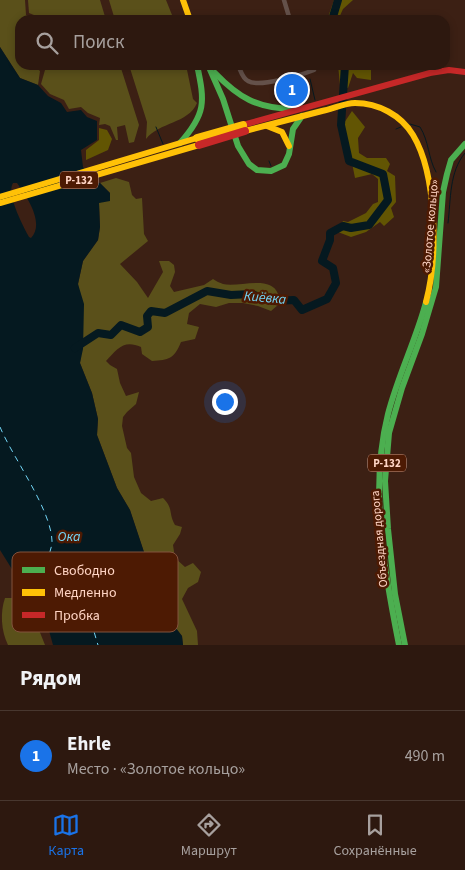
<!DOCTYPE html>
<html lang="ru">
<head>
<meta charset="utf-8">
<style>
	body { margin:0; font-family:"Source Sans 3",sans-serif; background:#39251d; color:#f1f3f6 }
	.you { position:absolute; left:224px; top:401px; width:18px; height:18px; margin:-12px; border:4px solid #fff; border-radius:50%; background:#1a73e8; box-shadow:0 0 0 8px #1a73e833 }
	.badge { display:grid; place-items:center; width:32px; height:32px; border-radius:50%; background:#1a73e8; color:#fff; font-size:16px; font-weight:700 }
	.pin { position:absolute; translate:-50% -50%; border:2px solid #fff; box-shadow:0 1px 5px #0006 }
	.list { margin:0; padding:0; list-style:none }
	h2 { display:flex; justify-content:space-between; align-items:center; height:65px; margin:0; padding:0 20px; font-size:21px }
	h2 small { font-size:16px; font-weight:400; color:#a7a09e }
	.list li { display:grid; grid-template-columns:32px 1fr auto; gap:15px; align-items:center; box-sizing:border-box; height:90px; padding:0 20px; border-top:1px solid #48372f }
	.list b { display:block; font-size:19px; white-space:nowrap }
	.list p { margin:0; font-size:16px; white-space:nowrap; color:#a7a09e }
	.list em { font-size:16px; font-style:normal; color:#a7a09e }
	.icon { flex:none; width:28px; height:28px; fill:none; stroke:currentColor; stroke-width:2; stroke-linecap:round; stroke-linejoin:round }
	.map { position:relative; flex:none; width:465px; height:645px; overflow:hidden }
	.search { position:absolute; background:#2d180f; box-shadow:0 2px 8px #0003; left:15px; right:15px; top:15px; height:55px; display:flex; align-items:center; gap:12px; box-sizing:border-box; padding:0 18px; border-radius:15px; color:#a7a09e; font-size:19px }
	.sheet { height:155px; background:#2d180f }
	nav { display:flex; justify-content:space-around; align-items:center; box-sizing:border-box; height:70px; border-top:1px solid #48372f; background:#2d180f; font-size:14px; color:#a7a09e }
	nav a { display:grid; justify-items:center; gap:2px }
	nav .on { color:#1a73e8 }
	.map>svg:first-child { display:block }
	.green { fill:#5a501a }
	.forest { fill:#625503 }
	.water { fill:#051920; fill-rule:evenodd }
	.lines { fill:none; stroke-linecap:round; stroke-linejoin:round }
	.stream { stroke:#051920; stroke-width:1 }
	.river { stroke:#051920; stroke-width:8 }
	.ferry { stroke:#72d5f6; stroke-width:1; stroke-dasharray:6 5; stroke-linecap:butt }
	.street { stroke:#64514a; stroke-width:4.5 }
	.fast { stroke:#4caf50; stroke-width:6 }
	.slow { stroke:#ffc107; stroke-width:6 }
	.jam { stroke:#c62828; stroke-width:6 }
	.slow-bridge { stroke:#ffc107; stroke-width:8 }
	.jam-bridge { stroke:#c62828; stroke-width:8 }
	.labels { text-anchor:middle; stroke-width:5; stroke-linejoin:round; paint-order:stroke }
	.shield { fill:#4d1a03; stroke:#ca9c8a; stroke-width:1 }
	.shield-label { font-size:11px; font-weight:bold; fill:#ffd4c4 }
	.street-label { font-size:12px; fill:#ffd4c4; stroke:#4d1a03 }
	.water-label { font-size:14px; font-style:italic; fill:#72d5f6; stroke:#4d1a03 }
	.key { fill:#4d1a03; stroke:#82523d; stroke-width:1 }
	.key-label { font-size:14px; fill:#ffd4c4 }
</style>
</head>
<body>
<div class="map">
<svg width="465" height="645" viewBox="0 0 465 645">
	<rect width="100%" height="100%" fill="#3c2014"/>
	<g class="green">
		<polygon points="0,0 25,0 26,15 39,20 20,20 20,65 33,65 40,71 38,85 20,78 0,47"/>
		<polygon points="28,0 100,0 106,20 46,20 29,13"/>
		<polygon points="109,0 166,0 174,20 115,20"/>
		<polygon points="39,65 120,65 139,125 134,142 129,143 125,125 117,127 118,140 116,140 110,126 105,124 99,125 100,118 88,113 81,107 69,109 64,100 50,94 41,84 45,70"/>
		<path d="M129 65H186L193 99 197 103C188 124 159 122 146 139L147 122Z"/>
		<path d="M116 178 129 182 132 195 136 199 142 198 144 234 148 241 120 264 137 282 148 298 163 272 159 261H169L174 265 175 272 170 286 174 292 204 285 213 279C216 281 220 283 223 284 238 288 271 274 278 294 279 297 278 302 278 305L271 311 258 306 243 303H229L216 307 200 304 189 313 187 324 199 327 195 339 181 342C174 359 169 360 152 361L142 354 141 347C124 339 117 349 106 361L110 365 117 369 120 383 126 396 139 392 136 404 127 412 123 417 122 426 127 448 131 453 134 477 141 493 151 501 163 498C174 509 168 513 175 525L182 527 180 534 173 545 175 558 185 567 193 563 201 572 198 582 188 588 182 599 197 631 198 645H183L182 636 175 627 166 594V577L160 563 146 558 130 510 117 488 97 435 98 419 92 393 80 363 83 337 78 284 83 261 98 240 100 227 99 203 109 197 110 193 100 183Z"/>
		<path d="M5 598H15L31 610 45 645H8C1 631 0 612 5 598Z"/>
	</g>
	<g class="forest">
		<polygon points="334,0 353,0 343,9 338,20 327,20"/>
		<polygon points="338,65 361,65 371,69 371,80 357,78 353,73 348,88 340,85"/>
		<polygon points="352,111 365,127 358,138 359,153 367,158 386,158 390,164 387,171 395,176 396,202 391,208 394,217 384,226 380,222 366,232 351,237 338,232 343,221 348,222 366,213 373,204 378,202 378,179 372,174 355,178 344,123"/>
		<polygon points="99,128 107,130 112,139 108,150 86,160 86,150 99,140"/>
	</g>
	<path class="water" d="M0 47 20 78 38 85 48 96 61 103 67 112 81 110 87 117 97 121V140L81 150 83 167 92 182 100 183 110 193V201L99 203 100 227 98 240 83 261 78 284 84 304 83 349 80 363 92 393 98 419 97 435 117 488 130 510 146 558 160 563 165 569 167 594 175 627 182 636 183 645H53L40 598 19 588 15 574 0 550ZM13 183H17C27 197 45 223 31 238L29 237C23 226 6 194 13 183Z"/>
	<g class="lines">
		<g class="stream">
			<polyline points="310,79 315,100"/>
			<path d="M410 124 420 127C429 141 428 158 436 172"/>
			<polyline points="156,127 163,144"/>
			<polyline points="396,129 401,127"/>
			<polyline points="269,161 271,166"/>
			<path d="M448 223C451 199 449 172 465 153"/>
		</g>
		<g class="river">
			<polyline points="332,20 338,0"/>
			<polyline points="75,348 98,333 111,335 121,325 140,332 148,327 147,316 151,311 165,313 207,291 231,295 251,294 273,301 294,300 302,310 327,299 336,283 333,268 322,261 330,240 330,233 343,226 351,228 369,225 388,200 383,174 349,161 341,125 345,65"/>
		</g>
		<path class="ferry" d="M0 427C13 458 51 509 52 541 52 548 48 557 46 564L14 574C25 574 36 573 46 574 85 579 88 614 98 645"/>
		<g class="street">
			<polyline points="284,0 290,20"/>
			<path d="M238 65C241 71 242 78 248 81 259 88 301 75 314 70L310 65"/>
		</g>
		<g class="fast">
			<polyline points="208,65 223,99 238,146 249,164 257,170 271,171 284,165 289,154 293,129 302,116"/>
			<path d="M215 73C239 98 257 108 292 109"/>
			<path d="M180 143C206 114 205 102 197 65"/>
			<path d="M399 645C384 570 369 490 388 414 398 375 416 340 426 302"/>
			<polyline points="405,645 395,594 388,529 385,481 389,433 402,388 422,334 436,287 443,192 447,174 451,160 465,144"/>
		</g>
		<g class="slow">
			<polyline points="183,0 190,20"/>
			<polyline points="267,126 282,132 289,146"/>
			<path d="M245 131C271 124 296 118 322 111 332 109 345 103 355 103 378 103 401 115 413 135 437 175 438 257 426 302"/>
			<polyline points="0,197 197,138"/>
			<polyline points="0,203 199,145"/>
		</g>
		<polyline class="jam" points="243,125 430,73 449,70 465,72"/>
		<polyline class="slow-bridge" points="197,138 243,125"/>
		<polyline class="jam-bridge" points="199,145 245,131"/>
	</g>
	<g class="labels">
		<g class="shield">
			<rect x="60" y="171.5" width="38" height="17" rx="4"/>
			<rect x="368" y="454.5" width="38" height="17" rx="4"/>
		</g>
		<g class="shield-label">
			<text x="79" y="184">Р-132</text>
			<text x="387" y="467">Р-132</text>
		</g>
		<g class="street-label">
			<text transform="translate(430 226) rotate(-85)" y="4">«Золотое кольцо»</text>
			<text transform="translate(379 539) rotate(-95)" y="4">Объездная дорога</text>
		</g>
		<g class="water-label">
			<text transform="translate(265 297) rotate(5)" y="5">Киёвка</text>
			<text x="69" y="541">Ока</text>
		</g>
	</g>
	<rect x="12" y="552" width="166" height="80" rx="8" class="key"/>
	<rect x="22" y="567" width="23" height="6" fill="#4caf50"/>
	<rect x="22" y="589" width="23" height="7" fill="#ffc107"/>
	<rect x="22" y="612" width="23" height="6" fill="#c62828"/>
	<g class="key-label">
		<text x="54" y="575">Свободно</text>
		<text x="54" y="597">Медленно</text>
		<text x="54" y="620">Пробка</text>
	</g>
</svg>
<div class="you"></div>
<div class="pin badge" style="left:292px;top:90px">1</div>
<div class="search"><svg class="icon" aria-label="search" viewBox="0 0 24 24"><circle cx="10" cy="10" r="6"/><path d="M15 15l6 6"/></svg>Поиск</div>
</div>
<section class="sheet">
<h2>Рядом<small></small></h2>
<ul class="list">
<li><span class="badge">1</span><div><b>Ehrle</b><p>Место · «Золотое кольцо»</p></div><em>490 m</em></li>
</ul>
</section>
<nav>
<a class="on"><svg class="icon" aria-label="map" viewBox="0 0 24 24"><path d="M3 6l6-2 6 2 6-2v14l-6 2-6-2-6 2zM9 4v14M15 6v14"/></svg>Карта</a>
<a><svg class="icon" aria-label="directions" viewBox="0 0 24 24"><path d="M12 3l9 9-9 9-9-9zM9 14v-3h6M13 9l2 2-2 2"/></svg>Маршрут</a>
<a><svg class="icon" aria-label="saved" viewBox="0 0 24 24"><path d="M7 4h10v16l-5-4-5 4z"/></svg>Сохранённые</a>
</nav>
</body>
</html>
